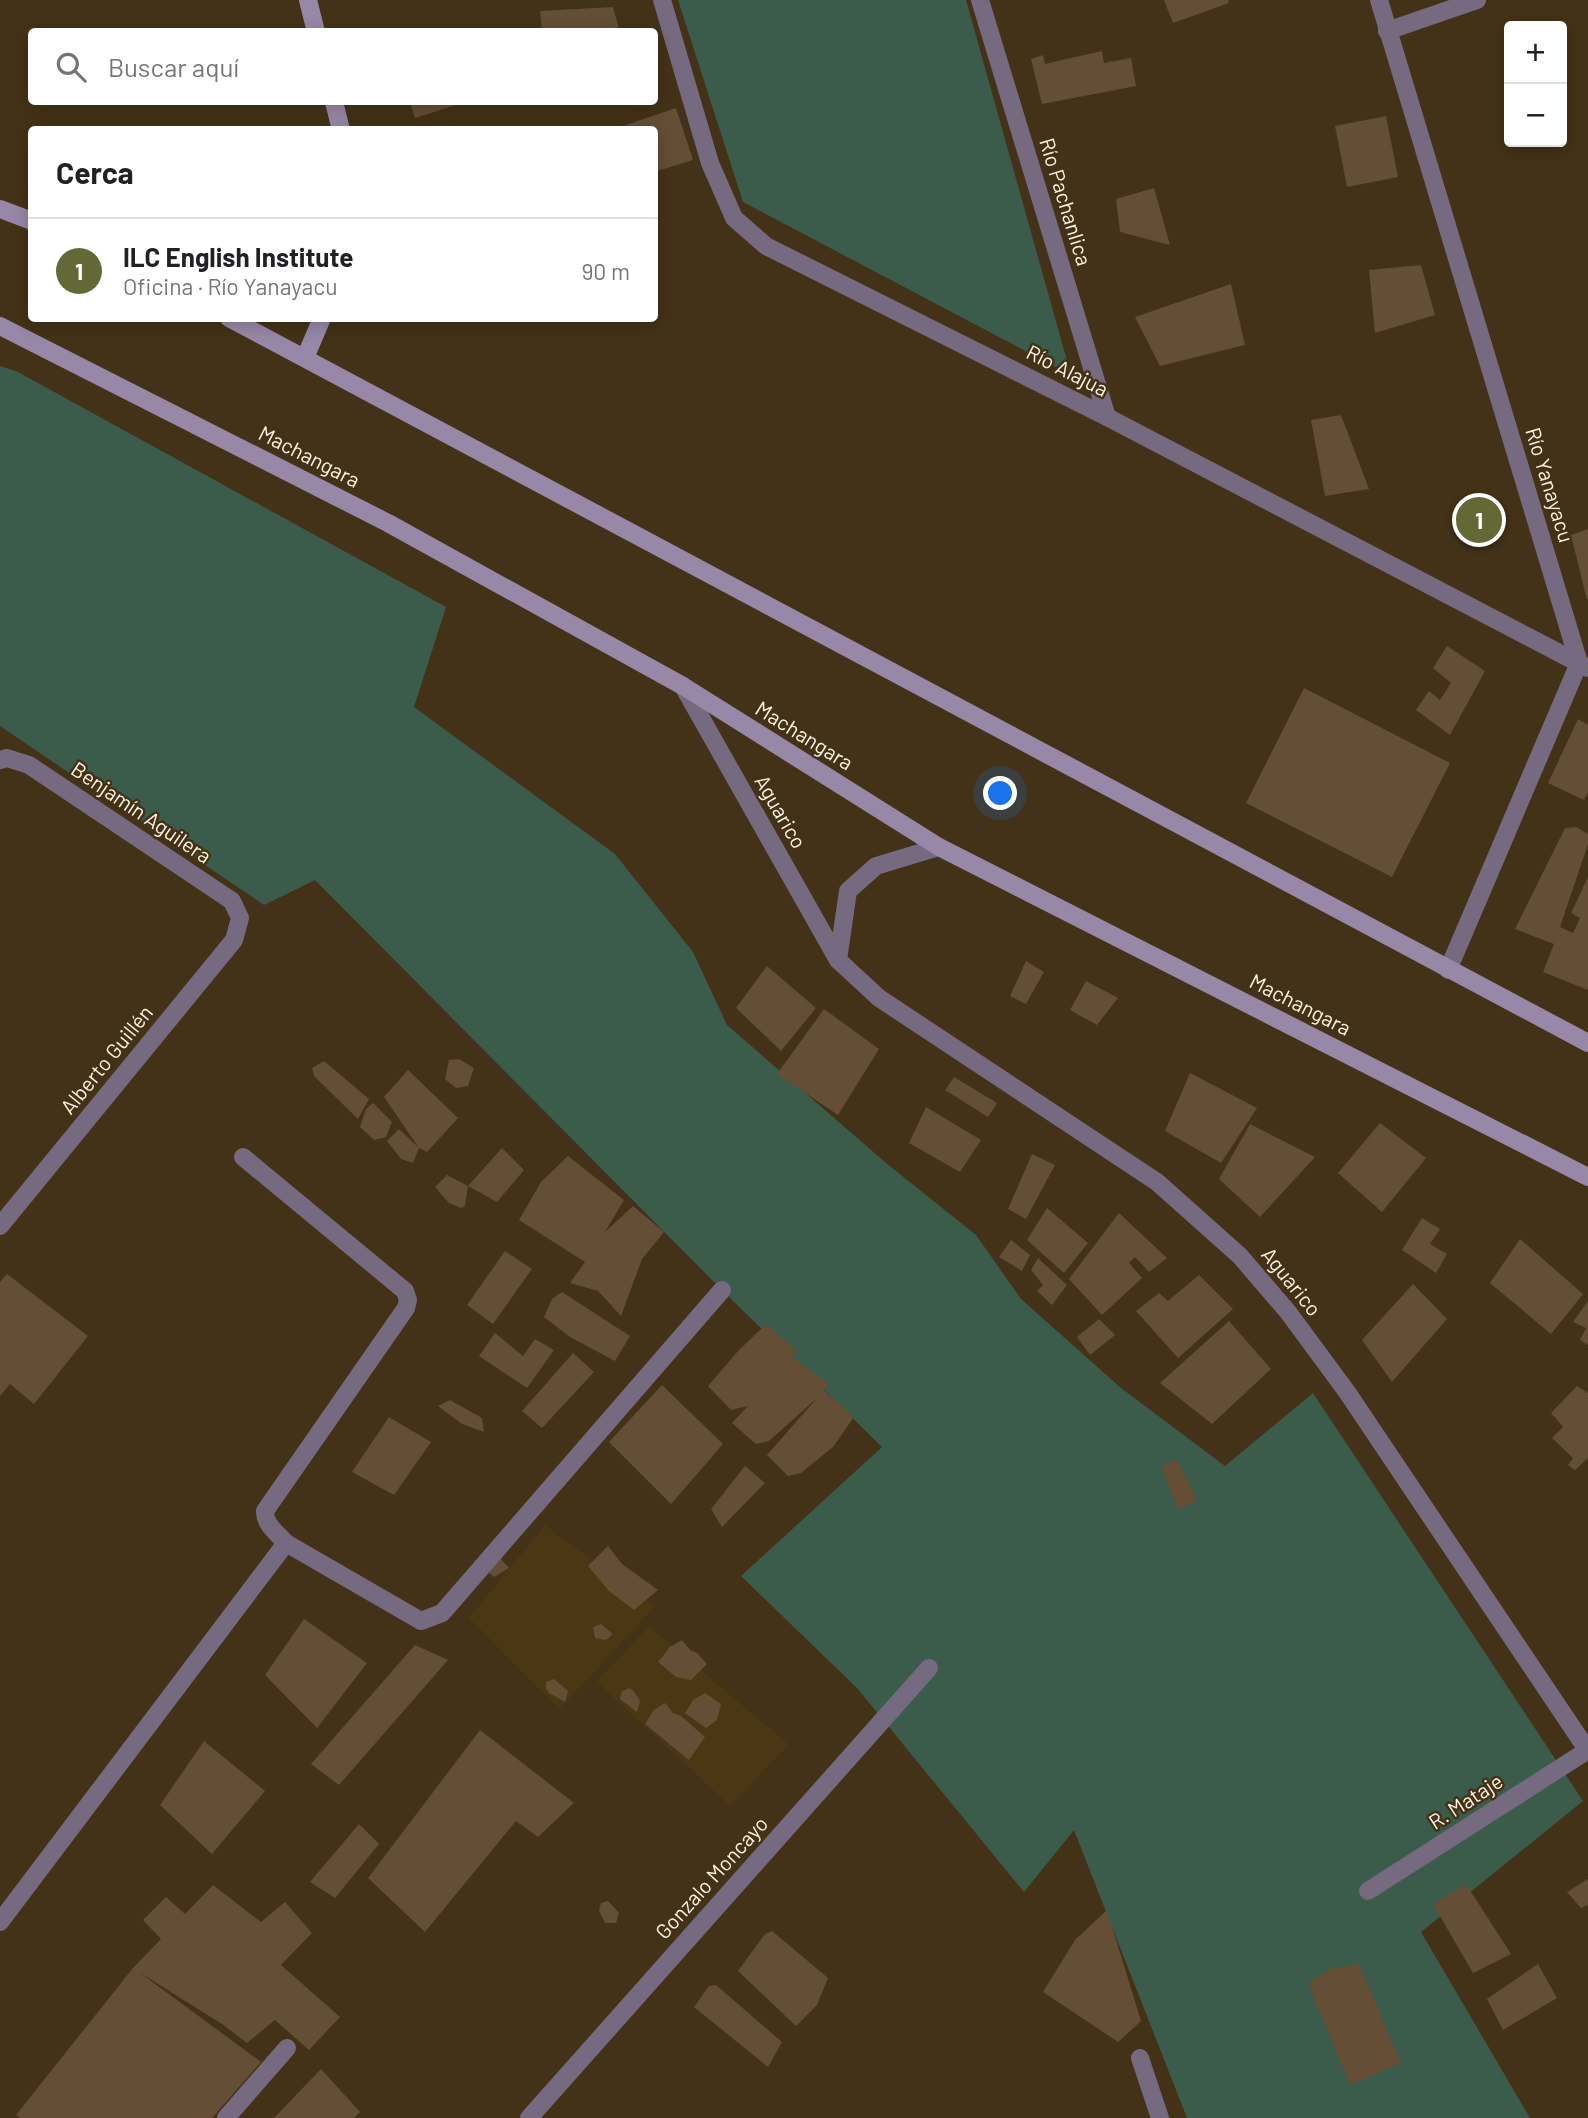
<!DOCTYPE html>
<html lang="es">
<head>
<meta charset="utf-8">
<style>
	body { margin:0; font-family:Barlow,sans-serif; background:#f2f2f2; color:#202124 }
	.controls { position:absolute; right:21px; top:21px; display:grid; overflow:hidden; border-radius:7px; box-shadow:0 4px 18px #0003 }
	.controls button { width:63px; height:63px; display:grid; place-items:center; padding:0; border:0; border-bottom:2px solid #e0e0e0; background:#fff; color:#202124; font:35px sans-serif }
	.you { position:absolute; left:1001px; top:794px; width:24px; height:24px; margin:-18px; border:5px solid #fff; border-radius:50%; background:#1a73e8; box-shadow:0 0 0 10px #1a73e833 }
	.badge { display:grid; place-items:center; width:46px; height:46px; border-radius:50%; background:#636935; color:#fff; font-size:23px; font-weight:700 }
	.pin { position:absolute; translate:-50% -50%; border:4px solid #fff; box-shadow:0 2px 7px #0006 }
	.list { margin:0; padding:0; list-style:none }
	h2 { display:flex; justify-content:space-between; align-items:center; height:91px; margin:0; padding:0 28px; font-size:30px }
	h2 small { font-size:23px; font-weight:400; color:#757577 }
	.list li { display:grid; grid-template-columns:46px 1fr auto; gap:21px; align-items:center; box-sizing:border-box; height:105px; padding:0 28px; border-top:2px solid #e0e0e0 }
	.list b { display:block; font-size:26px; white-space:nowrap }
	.list p { margin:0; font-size:23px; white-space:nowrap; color:#757577 }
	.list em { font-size:23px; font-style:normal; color:#757577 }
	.icon { flex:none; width:38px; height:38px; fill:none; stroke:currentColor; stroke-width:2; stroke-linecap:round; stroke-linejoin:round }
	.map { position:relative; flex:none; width:1588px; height:2118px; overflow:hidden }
	.search { position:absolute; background:#fff; box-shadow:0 4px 18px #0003; left:28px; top:28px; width:630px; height:77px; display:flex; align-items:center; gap:18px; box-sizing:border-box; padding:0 24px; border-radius:7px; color:#757577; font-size:26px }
	.panel { position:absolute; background:#fff; box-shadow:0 4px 18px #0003; left:28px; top:126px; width:630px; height:196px; border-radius:7px }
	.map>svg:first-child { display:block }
	.built { fill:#4c3715 }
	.green { fill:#3b5c4b }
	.building { fill:#644e35 }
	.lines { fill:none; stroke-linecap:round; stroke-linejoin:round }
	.lane { stroke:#756a7f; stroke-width:18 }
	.street { stroke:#756a7f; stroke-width:18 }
	.secondary { stroke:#9888a8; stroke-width:18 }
	.labels { text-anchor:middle; stroke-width:5; stroke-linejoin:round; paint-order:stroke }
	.street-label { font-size:21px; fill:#fef3e3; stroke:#433217 }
</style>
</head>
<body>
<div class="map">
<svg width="1588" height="2118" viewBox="0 0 1588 2118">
	<rect width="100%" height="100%" fill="#433217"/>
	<g class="built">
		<polygon points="545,1525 655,1607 559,1709 469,1618"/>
		<polygon points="649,1626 789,1745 730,1806 597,1682"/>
	</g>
	<g class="green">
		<polygon points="678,0 966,0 1071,375 743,202"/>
		<polygon points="0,366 16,371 446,607 414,707 615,854 693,952 727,1025 886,1163 976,1235 1021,1299 1121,1388 1225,1466 1313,1393 1583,1801 1421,1932 1530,2118 1187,2118 1074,1830 1024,1892 857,1688 741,1576 882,1447 722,1290 315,880 264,905 0,726"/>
	</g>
	<g class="building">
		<polygon points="1164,0 1228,0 1229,3 1173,23"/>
		<polygon points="613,7 620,32 542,32 540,11"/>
		<polygon points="1102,51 1104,63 1131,58 1136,86 1042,104 1031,59 1043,55 1045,64"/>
		<polygon points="410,102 465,102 415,118"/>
		<polygon points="676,108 693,160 654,172 654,130 611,130"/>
		<polygon points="1386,116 1398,177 1347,187 1335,126"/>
		<polygon points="1154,188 1170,245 1120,232 1116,199"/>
		<polygon points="1421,265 1435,315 1375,333 1369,270"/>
		<polygon points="1231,284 1245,345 1160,366 1135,317"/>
		<polygon points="1341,415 1369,489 1325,496 1311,420"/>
		<polygon points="1588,529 1588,599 1587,600 1571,535"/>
		<polygon points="1447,646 1485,671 1450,735 1416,710 1429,691 1440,700 1451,683 1433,668"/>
		<polygon points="1304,688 1450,763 1392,877 1246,803"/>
		<polygon points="1578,719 1588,725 1588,792 1584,800 1548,783"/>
		<polygon points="1576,827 1588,834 1588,844 1560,927 1573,933 1580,918 1571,913 1588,877 1588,990 1543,972 1554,944 1515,929 1565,828"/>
		<polygon points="1026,961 1044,972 1026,1004 1010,996"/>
		<polygon points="767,966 816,1008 781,1051 736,1008"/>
		<polygon points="1086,981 1118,998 1097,1025 1070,1010"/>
		<polygon points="824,1009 879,1049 838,1115 777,1074"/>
		<polygon points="459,1059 474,1068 468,1086 456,1088 445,1079 449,1060"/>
		<polygon points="324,1061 369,1099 358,1119 314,1076 312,1068"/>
		<polygon points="408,1070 458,1118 427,1152 419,1148 413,1163 401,1159 387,1141 399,1129 419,1148 384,1097"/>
		<polygon points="1190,1073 1257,1108 1221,1163 1165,1131"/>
		<polygon points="954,1077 997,1103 988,1117 945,1090"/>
		<polygon points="373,1103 392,1122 386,1137 374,1140 360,1127 366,1109"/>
		<polygon points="926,1107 981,1140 960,1172 909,1143"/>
		<polygon points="1380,1123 1426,1158 1382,1212 1338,1173"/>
		<polygon points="1250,1124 1315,1157 1260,1217 1219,1179"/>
		<polygon points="502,1148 524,1170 497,1202 468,1186 465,1206 461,1208 449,1203 435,1187 447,1175 468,1186"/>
		<polygon points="1032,1154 1055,1165 1026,1219 1008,1209"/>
		<polygon points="568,1156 624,1200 605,1232 633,1206 664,1232 642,1259 621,1316 598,1291 570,1283 585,1262 519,1220 541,1182"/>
		<polygon points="1047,1208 1088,1243 1064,1273 1027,1240"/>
		<polygon points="1119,1213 1167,1258 1149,1272 1135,1257 1129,1263 1142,1278 1102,1315 1069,1279"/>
		<polygon points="1422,1218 1440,1229 1430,1244 1447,1254 1436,1273 1402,1250"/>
		<polygon points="1520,1239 1583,1294 1551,1334 1490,1283"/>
		<polygon points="1011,1240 1030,1255 1022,1271 999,1257"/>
		<polygon points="505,1251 532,1269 493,1324 467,1305"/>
		<polygon points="1038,1258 1067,1285 1052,1305 1037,1291 1043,1285 1031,1270"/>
		<polygon points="7,1274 88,1336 34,1404 10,1384 0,1396 0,1282"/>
		<polygon points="1199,1275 1233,1309 1178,1358 1136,1311 1159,1293 1168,1301"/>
		<polygon points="1413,1284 1447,1319 1392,1382 1362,1340"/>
		<polygon points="562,1292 630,1336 615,1361 570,1337 544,1317 552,1299"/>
		<polygon points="1588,1301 1588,1345 1580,1340 1586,1328 1573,1322"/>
		<polygon points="1099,1319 1115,1335 1090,1355 1077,1337"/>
		<polygon points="1229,1321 1271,1369 1212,1424 1160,1383"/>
		<polygon points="766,1324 797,1351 792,1357 829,1384 823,1390 854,1417 833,1447 801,1473 788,1476 767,1455 817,1398 769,1441 756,1444 732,1423 748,1406 731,1410 708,1386 739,1350"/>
		<polygon points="495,1333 523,1356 535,1339 554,1350 527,1388 479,1356"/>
		<polygon points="573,1353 594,1372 542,1428 522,1411"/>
		<polygon points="662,1385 723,1444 671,1504 609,1442"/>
		<polygon points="1577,1386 1588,1393 1588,1458 1575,1470 1568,1465 1573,1458 1552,1438 1563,1427 1551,1413"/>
		<polygon points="450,1400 482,1418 484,1432 462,1424 438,1406"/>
		<polygon points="389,1417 431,1442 394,1495 352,1472"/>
		<polygon points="1177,1459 1197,1500 1178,1510 1161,1466"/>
		<polygon points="745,1466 765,1483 722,1527 711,1509"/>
		<polygon points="608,1546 622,1564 658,1590 634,1610 609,1591 588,1566"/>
		<polygon points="501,1559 509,1568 494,1577 489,1573 494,1562"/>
		<polygon points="304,1619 367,1663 317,1728 265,1675"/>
		<polygon points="601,1624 613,1634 606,1640 595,1638 593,1627"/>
		<polygon points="682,1640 690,1650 697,1653 707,1664 691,1680 676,1677 658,1662 670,1647"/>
		<polygon points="415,1645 448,1660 339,1785 311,1764"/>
		<polygon points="554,1679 568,1691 565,1702 549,1693 546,1688 546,1682"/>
		<polygon points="629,1688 634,1691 640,1701 637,1712 620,1699 622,1691"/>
		<polygon points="705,1693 721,1704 717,1720 706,1728 685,1713 693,1700"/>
		<polygon points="665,1703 673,1713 681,1716 705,1737 689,1760 645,1724 654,1710"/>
		<polygon points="480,1730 574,1803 538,1837 516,1821 425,1932 368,1878"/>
		<polygon points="204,1741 265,1791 212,1854 160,1805"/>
		<polygon points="359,1824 379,1844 335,1898 310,1882"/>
		<polygon points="1588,1879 1588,1905 1581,1908 1567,1892"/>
		<polygon points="1466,1884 1511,1954 1473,1973 1433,1904"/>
		<polygon points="213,1885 261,1922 285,1902 312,1933 281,1965 340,2017 309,2050 275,2020 247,2043 222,2024 139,1972 261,2062 212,2118 20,2118 16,2115 133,1968 161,1939 143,1920 166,1897 185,1914"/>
		<polygon points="608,1901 619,1913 616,1923 605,1923 599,1911 601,1903"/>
		<polygon points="1107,1910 1141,2021 1118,2042 1043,1992 1075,1940"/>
		<polygon points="772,1931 828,1978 817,2005 796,2026 738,1971 765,1934"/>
		<polygon points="1359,1964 1401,2063 1350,2085 1308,1983 1332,1968"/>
		<polygon points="1538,1964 1557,1998 1503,2030 1487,1999"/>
		<polygon points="716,1985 782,2042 768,2067 694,2007 709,1986"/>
		<polygon points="321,2069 360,2112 354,2118 274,2118"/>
	</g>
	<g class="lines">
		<polyline class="lane" points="1140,2058 1160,2118"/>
		<g class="street">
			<polyline points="662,0 710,163 734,218 766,246 1107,417 1588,668"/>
			<polyline points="980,0 1107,417"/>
			<polyline points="1379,0 1579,663 1448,970"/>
			<polyline points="1387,31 1477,0"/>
			<polyline points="683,686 838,960 879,998 1157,1182 1240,1256 1288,1312 1347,1392 1588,1751"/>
			<polyline points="0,760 7,758 29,765 232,901 240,918 234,940 0,1226"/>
			<polyline points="838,960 848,891 876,866 939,847"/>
			<path d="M243 1157 405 1291 408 1300 406 1308 265 1511C264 1524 278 1534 286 1543"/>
			<polyline points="1368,1891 1588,1750"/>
			<polyline points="0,1922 286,1543 421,1621 442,1613 722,1290"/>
			<polyline points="226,2118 287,2048"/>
			<polyline points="529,2118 929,1668"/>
		</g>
		<g class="secondary">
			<polyline points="308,0 316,32"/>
			<polyline points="334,102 341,130"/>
			<polyline points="0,209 32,221"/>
			<polyline points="229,318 1588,1043"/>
			<polyline points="0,326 388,523 683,686 939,847 1588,1177"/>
			<polyline points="305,358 322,318"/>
		</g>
	</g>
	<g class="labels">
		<g class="street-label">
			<text transform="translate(1065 202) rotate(73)" y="7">Río Pachanlica</text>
			<text transform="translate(1067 371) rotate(27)" y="7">Río Alajua</text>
			<text transform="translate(309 457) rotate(27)" y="7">Machangara</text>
			<text transform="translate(1549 485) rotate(73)" y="7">Río Yanayacu</text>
			<text transform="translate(804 736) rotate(32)" y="7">Machangara</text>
			<text transform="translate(780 812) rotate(60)" y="7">Aguarico</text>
			<text transform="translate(141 813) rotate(34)" y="7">Benjamín Aguilera</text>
			<text transform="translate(1300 1005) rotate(27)" y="7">Machangara</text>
			<text transform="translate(107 1060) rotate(-51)" y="7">Alberto Guillén</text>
			<text transform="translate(1291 1282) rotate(51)" y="7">Aguarico</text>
			<text transform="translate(1466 1802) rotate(-33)" y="7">R. Mataje</text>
			<text transform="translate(712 1878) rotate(-48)" y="7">Gonzalo Moncayo</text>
		</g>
	</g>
</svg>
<div class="controls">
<button>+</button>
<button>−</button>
</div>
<div class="you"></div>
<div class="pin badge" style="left:1479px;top:520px">1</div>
<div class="search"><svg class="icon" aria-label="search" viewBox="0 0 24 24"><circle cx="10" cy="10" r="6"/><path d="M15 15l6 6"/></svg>Buscar aquí</div>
<section class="panel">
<h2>Cerca<small></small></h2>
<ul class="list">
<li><span class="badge">1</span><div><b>ILC English Institute</b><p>Oficina · Río Yanayacu</p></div><em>90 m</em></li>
</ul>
</section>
</div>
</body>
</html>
